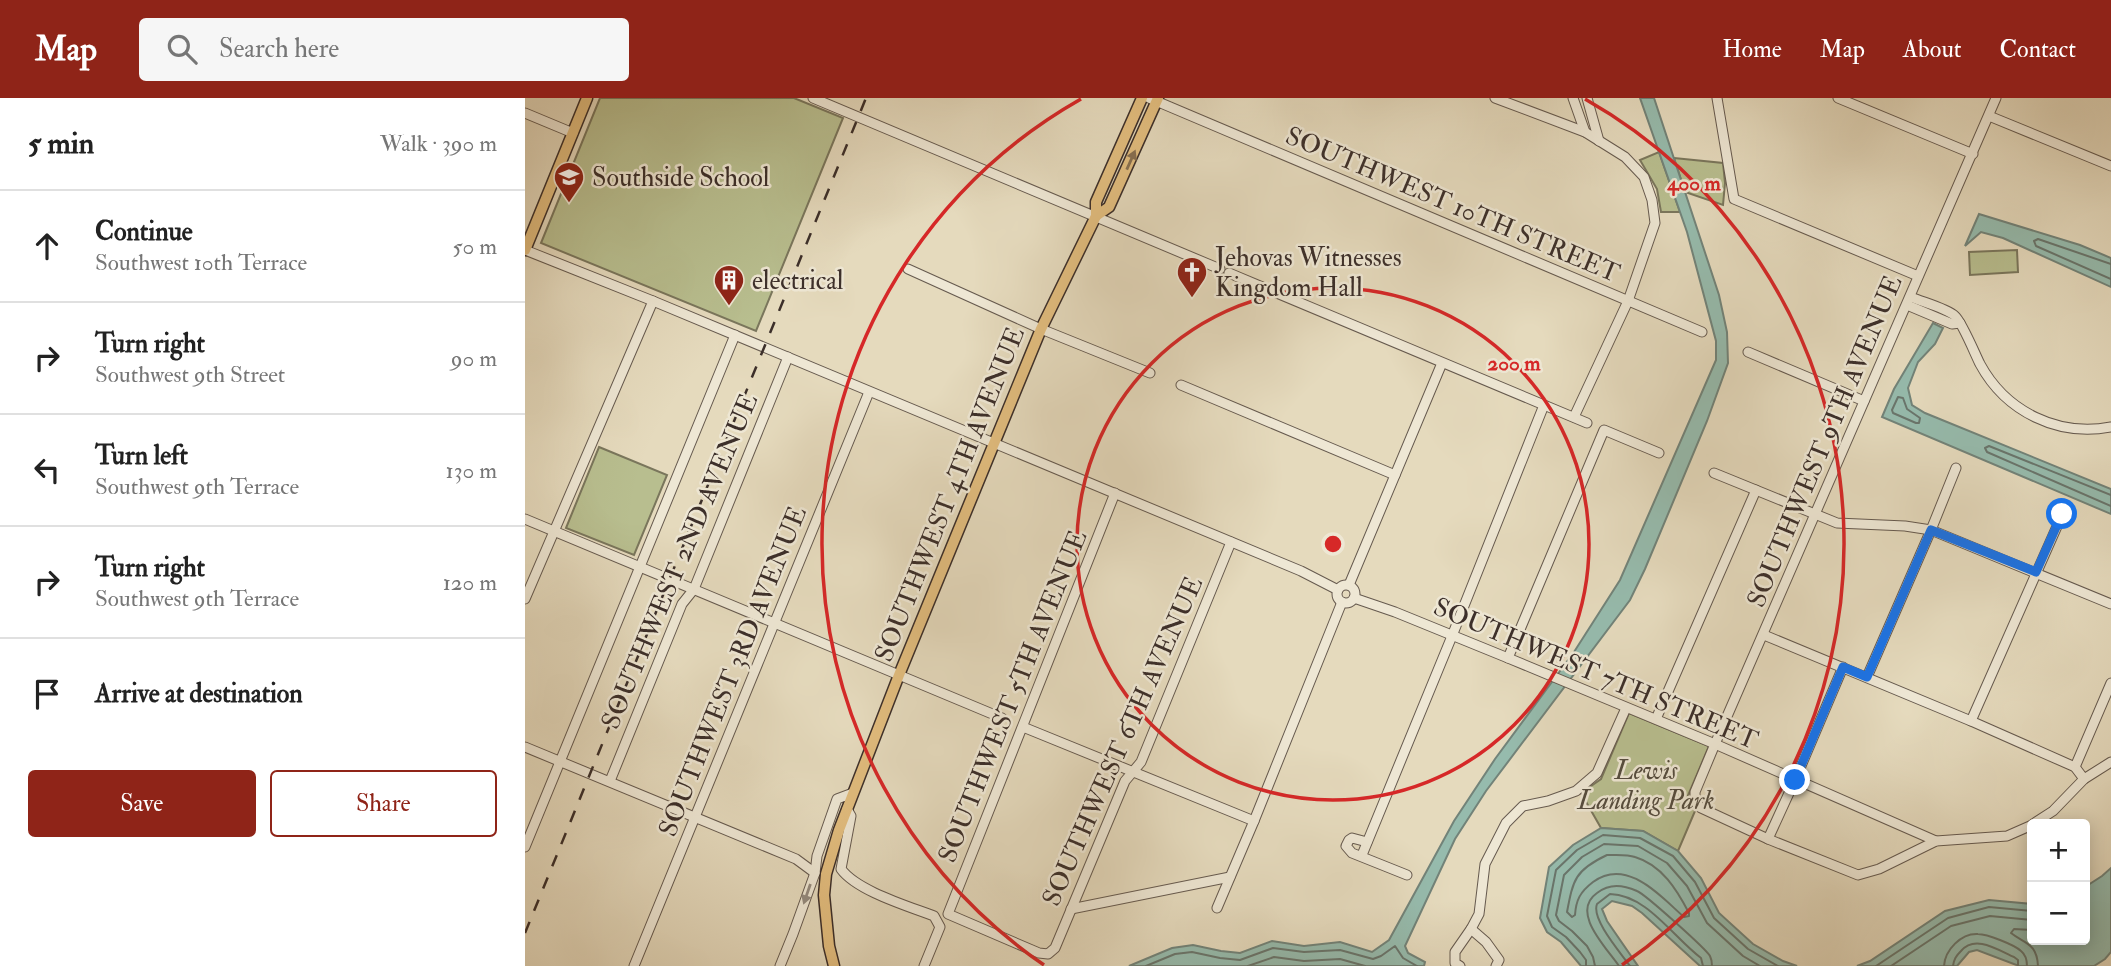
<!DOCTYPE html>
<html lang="en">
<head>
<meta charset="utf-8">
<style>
	body { margin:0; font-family:"IM FELL Double Pica",serif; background:#f6f6f6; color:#222 }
	.controls { position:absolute; right:21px; bottom:21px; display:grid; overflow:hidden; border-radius:7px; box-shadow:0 4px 18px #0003 }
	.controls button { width:63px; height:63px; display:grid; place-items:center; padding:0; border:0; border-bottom:2px solid #e0e0e0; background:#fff; color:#222; font:35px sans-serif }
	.stop { position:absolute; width:21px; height:21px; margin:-16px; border:5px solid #1a73e8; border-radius:50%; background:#fff }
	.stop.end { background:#1a73e8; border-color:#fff; box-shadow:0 2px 7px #0008 }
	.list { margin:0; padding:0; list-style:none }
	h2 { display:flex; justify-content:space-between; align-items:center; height:91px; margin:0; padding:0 28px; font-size:30px }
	h2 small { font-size:23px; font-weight:400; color:#767676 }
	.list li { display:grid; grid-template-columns:46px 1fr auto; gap:21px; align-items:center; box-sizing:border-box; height:112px; padding:0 28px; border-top:2px solid #e0e0e0 }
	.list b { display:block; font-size:26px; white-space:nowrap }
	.list p { margin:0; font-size:23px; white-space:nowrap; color:#767676 }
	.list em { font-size:23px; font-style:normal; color:#767676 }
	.actions { display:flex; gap:14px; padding:21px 28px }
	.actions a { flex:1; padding:16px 0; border:2px solid #8f2418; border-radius:7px; text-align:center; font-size:24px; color:#8f2418 }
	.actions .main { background:#8f2418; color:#fff }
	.icon { flex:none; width:38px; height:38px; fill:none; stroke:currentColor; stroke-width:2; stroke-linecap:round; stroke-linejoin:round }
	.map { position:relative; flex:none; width:1586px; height:868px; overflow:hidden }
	header { display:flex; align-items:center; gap:42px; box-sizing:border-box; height:98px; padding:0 35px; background:#8f2418; color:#fff }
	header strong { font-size:33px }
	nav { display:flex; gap:38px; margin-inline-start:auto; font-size:24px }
	.search { width:490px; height:63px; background:#f6f6f6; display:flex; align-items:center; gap:18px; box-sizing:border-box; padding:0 24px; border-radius:7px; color:#767676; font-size:26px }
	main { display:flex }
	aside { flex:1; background:#fff }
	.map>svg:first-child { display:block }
	.green { fill:#b8be8f; stroke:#7a765c; stroke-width:2 }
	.water { fill:#96bbad; stroke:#728379; stroke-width:2 }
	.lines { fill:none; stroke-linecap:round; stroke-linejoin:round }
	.shore { stroke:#69756c; stroke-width:2 }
	.minor-casing { stroke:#665a4f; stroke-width:11 }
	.major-casing { stroke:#3c2f2a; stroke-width:13 }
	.minor { stroke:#eee7d4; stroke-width:9 }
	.major { stroke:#e2bd7e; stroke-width:10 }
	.rail { stroke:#3c2f2a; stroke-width:2.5; stroke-dasharray:12 12; stroke-linecap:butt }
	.oneway { fill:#876f50 }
	.oneway2 { fill:#958b7f }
	.route { stroke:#1a73e8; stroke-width:9 }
	.ring { fill:none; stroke:#d62828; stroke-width:3.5 }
	.labels { text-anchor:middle; stroke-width:5; stroke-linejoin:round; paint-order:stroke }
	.poi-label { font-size:26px; fill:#3c2f2a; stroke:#eee7d4; text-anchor:start }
	.street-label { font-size:26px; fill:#3c2f2a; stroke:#eee7d4 }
	.park-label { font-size:26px; font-style:italic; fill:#554c3e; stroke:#eee7d4 }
	.centre { fill:#d62828; stroke:#eee7d4; stroke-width:3.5 }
	.ring-label { font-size:21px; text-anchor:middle; font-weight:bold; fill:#d62828; stroke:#eee7d4; stroke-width:5; stroke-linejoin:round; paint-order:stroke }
</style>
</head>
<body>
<header>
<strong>Map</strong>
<div class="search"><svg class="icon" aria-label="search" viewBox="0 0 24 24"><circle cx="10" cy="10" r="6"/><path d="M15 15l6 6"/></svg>Search here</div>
<nav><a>Home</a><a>Map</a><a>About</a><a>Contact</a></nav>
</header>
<main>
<aside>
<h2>5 min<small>Walk · 390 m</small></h2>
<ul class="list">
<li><svg class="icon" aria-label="ahead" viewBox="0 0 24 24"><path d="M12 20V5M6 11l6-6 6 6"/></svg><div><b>Continue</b><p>Southwest 10th Terrace</p></div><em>50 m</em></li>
<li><svg class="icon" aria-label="right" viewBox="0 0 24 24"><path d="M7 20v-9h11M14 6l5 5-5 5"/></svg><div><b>Turn right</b><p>Southwest 9th Street</p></div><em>90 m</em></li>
<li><svg class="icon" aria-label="left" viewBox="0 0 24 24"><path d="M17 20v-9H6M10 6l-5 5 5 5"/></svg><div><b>Turn left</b><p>Southwest 9th Terrace</p></div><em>130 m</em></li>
<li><svg class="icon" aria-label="right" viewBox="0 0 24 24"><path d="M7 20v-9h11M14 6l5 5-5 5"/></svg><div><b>Turn right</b><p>Southwest 9th Terrace</p></div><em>120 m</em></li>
<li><svg class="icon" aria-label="arrive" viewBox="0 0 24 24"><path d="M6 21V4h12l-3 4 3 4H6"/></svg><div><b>Arrive at destination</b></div></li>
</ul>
<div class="actions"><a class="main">Save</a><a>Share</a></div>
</aside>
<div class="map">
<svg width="1586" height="868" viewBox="0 0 1586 868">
	<rect width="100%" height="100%" fill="#e5dabd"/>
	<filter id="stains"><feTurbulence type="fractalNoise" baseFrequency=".00286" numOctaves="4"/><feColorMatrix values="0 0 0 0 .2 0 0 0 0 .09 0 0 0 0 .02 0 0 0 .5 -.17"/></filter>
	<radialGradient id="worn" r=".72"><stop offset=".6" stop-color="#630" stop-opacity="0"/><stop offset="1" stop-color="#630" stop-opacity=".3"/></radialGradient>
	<g class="green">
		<polygon points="75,0 269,0 318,20 231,233 16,145"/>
		<polygon points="1134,54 1155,114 1136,114 1132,91 1115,62"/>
		<polygon points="1149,60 1198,65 1200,85 1198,107 1160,94"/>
		<polygon points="1492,152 1493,174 1445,177 1444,154"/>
		<polygon points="74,349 142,377 109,457 41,430"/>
		<polygon points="1104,615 1184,648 1162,700 1170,713 1153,753 1118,733 1076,730 1056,695 1076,681"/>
	</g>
	<g class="water">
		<polygon points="1115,0 1129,0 1194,197 1202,234 1203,265 1182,323 1120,471 1105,502 961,693 930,741 880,848 883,855 900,864 899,868 604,868 647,850 668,847 696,853 715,855 747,843 779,848 815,844 847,854 864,842 929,723 970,661 1049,554 1095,482 1191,262 1191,243 1162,134"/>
		<polygon points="1454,116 1555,147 1586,160 1586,189 1478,140 1456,134 1440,148"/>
		<polygon points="1408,225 1418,230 1410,246 1393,264 1383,290 1387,307 1400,315 1586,391 1586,416 1357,319 1369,291"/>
		<polygon points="1076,730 1118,733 1153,753 1176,780 1194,815 1228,846 1258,863 1272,868 1175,868 1117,815 1107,808 1087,803 1077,811 1082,823 1113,868 1056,868 1036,844 1022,834 1015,820 1024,769 1048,747"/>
		<polygon points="1586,770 1586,854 1580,861 1569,868 1494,868 1452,852 1444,854 1432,868 1332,868 1345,863 1420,813 1464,802 1507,806 1507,842 1560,842 1560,789 1577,778"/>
	</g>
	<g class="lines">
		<g class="shore">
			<polyline points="1586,166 1513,141 1509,143 1511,148 1586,181"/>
			<polygon points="1373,299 1378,300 1382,311 1395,320 1394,325 1391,325 1368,315 1367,312"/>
			<polyline points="1586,397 1464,348 1460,350 1462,354 1586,408"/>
			<path d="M1082 757C1091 757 1102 756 1110 759 1137 767 1152 792 1164 815V818L1159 819C1135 798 1102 759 1068 784 1055 794 1051 802 1050 817L1047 819 1042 814C1048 782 1050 772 1082 757Z"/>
			<path d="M1507 832 1489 831 1486 835C1500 846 1512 845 1513 868"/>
			<polyline points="621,868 650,856 667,854 695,860 715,862 748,850 779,854 815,852 848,861 856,858 870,848 878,860 892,868"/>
			<polyline points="723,868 749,859 779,863 815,861 840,868"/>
			<polyline points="1061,868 1061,862 1055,854 1041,839 1027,829 1022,818 1031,772 1052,752 1078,737 1115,740 1148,758 1170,784 1189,820 1223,851 1253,868"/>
			<polyline points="1070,868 1068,859 1062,848 1047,833 1034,823 1031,817 1039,777 1057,759 1079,746 1113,748 1142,765 1162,788 1182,825 1218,858 1235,868"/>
			<path d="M1094 868C1081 849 1045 814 1072 795 1085 785 1098 787 1112 793 1120 796 1181 851 1185 858 1187 862 1187 863 1187 868"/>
			<path d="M1105 868C1095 854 1066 821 1072 806L1085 796C1122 797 1148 839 1176 860L1178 868"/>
			<polyline points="1351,868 1423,820 1464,809 1507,813"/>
			<polyline points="1366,868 1426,828 1465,818 1507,822"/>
			<path d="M1419 868C1420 852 1436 835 1453 836 1462 836 1490 847 1496 853 1501 857 1502 862 1502 868"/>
			<path d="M1428 868C1429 861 1431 858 1436 853 1450 836 1473 852 1489 859L1493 862V868"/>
		</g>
		<g class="minor-casing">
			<g id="minor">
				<polyline points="288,0 695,171"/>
				<polyline points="624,0 1177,234"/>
				<polyline points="970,0 1060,34 1100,59 1119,79 1127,102 1130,125 1103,203 1049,319"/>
				<polyline points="1048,0 1060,34"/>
				<polyline points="1062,0 1074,43"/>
				<polyline points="1192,0 1209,101 1393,178"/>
				<polyline points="1313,0 1448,56"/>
				<polyline points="1471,0 1190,646 1170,694 1170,704 1176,710 1243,741 1333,777 1354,771 1411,743 1482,738 1507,727"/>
				<polyline points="0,15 48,35"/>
				<polyline points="1464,18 1586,68"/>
				<polyline points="0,152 128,203 776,473 813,492"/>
				<polyline points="383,171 516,231 625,275"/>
				<polyline points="704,175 1062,325"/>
				<path d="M1386 199C1397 204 1421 210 1430 218 1437 224 1450 256 1455 266 1481 314 1533 339 1586 329"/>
				<polyline points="1382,207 1427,226 1435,225"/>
				<polyline points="1223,254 1339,303"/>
				<polyline points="656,287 870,377"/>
				<polyline points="1189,375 1312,425 1380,428 1406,432 1586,506"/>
				<polyline points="590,395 423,816 514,855 523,856 530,850 600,683 616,664 706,444"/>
				<polyline points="0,421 477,620"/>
				<polyline points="824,487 917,265"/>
				<circle cx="821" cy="496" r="9"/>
				<polyline points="829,500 870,514 983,560 1190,646 1411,743"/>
				<polyline points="0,501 128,203"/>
				<polyline points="1239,537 1446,623 1550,669 1559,681"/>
				<polyline points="983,560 1079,332 1134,355"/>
				<polyline points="1342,579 1406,432 1431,370"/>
				<polyline points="1131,621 1231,392"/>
				<polyline points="1446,623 1537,417"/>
				<polyline points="498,629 729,723"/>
				<polyline points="0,649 271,761 290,775"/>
				<polyline points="1550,669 1586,585"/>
				<polyline points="85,683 157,506 169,491 263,259"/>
				<path d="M322 711 326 718 316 771C332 793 383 808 409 818L415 829 399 868"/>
				<polyline points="1508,726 1528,713 1559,681 1586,664"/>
				<polyline points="1243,741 1270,682 1318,569"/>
				<polyline points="842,744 827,740 824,742 821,748 827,755 882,777"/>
				<polyline points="0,749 210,237"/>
				<polyline points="837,757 927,538 1019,307"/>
				<polyline points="692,810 729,723 817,504"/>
				<polyline points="546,811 705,779"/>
				<polyline points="946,831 954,816 960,766 981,725 998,708 1023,703 1051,693 1072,675 1101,610"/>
				<polyline points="109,868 344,294"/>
				<polyline points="255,868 268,836 290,775 292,758 312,701 328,695"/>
				<polyline points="935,868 930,865 930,854 946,831 961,844 974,862 971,868"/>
			</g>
		</g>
		<g class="major-casing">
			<g id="major">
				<polyline points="571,118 584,109 633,0"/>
				<polyline points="0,152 62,0"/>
				<polyline points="309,868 304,848 299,797 301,776 314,732 374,577 516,231 571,118 571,104 617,0"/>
			</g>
		</g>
		<use href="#minor" class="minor"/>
		<use href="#major" class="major"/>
		<polyline class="rail" points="0,835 341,0"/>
	</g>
	<defs><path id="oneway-solid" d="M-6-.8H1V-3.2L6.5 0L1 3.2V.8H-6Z" transform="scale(1.75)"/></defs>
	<use class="oneway" href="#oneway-solid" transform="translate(606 62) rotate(-66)"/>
	<use class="oneway2" href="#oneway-solid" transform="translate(282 796) rotate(109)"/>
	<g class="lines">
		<polyline class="route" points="1270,682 1318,569 1342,579 1406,432 1511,474 1537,416"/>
	</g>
	<g class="ring">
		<circle cx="808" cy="446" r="256"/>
		<path d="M519 867A511 511 0 0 1 556 1M1060 1A511 511 0 0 1 1097 867"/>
	</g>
	<defs>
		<g id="school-pin" transform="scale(1.575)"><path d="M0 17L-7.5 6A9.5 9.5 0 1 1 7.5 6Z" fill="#8f2418" stroke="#eee7d4"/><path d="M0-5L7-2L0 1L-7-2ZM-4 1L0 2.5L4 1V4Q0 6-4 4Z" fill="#fff"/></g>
		<g id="church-pin" transform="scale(1.575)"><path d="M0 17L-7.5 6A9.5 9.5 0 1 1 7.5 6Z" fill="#8f2418" stroke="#eee7d4"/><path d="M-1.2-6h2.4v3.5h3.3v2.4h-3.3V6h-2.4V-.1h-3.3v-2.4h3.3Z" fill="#fff"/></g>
		<g id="building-pin" transform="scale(1.575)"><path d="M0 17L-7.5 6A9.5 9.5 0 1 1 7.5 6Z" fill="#8f2418" stroke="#eee7d4"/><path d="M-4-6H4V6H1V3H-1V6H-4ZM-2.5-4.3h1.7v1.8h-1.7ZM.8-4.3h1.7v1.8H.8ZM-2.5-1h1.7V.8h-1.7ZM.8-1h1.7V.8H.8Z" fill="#fff"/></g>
	</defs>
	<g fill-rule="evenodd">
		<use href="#school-pin" x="44" y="79"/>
		<use href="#church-pin" x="667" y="174"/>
		<use href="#building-pin" x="204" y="182"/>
	</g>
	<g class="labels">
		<g class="poi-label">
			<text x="67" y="88">Southside School</text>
			<text x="690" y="168">Jehovas Witnesses<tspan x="690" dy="30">Kingdom Hall</tspan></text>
			<text x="227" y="191">electrical</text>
		</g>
		<g class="street-label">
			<text transform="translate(928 106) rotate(23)" y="9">SOUTHWEST 10TH STREET</text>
			<text transform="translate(1299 343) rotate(-67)" y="9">SOUTHWEST 9TH AVENUE</text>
			<text transform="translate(424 396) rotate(-68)" y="9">SOUTHWEST 4TH AVENUE</text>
			<text transform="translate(154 463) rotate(-67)" y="9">SOUTHWEST 2ND AVENUE</text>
			<text transform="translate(207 573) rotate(-68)" y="9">SOUTHWEST 3RD AVENUE</text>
			<text transform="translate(1071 575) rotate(23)" y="9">SOUTHWEST 7TH STREET</text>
			<text transform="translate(487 598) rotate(-68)" y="9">SOUTHWEST 5TH AVENUE</text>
			<text transform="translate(597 643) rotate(-66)" y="9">SOUTHWEST 6TH AVENUE</text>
		</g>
		<g class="park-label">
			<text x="1121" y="681">Lewis<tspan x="1121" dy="30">Landing Park</tspan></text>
		</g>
	</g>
	<circle cx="808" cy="446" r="10" class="centre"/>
	<g class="ring-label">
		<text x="1169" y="92">400 m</text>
		<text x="989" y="272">200 m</text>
	</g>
	<rect width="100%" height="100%" filter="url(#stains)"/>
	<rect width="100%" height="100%" fill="url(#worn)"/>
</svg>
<div class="controls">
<button>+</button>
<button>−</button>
</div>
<div class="stop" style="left:1537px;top:416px"></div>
<div class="stop end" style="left:1270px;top:682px"></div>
</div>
</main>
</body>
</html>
